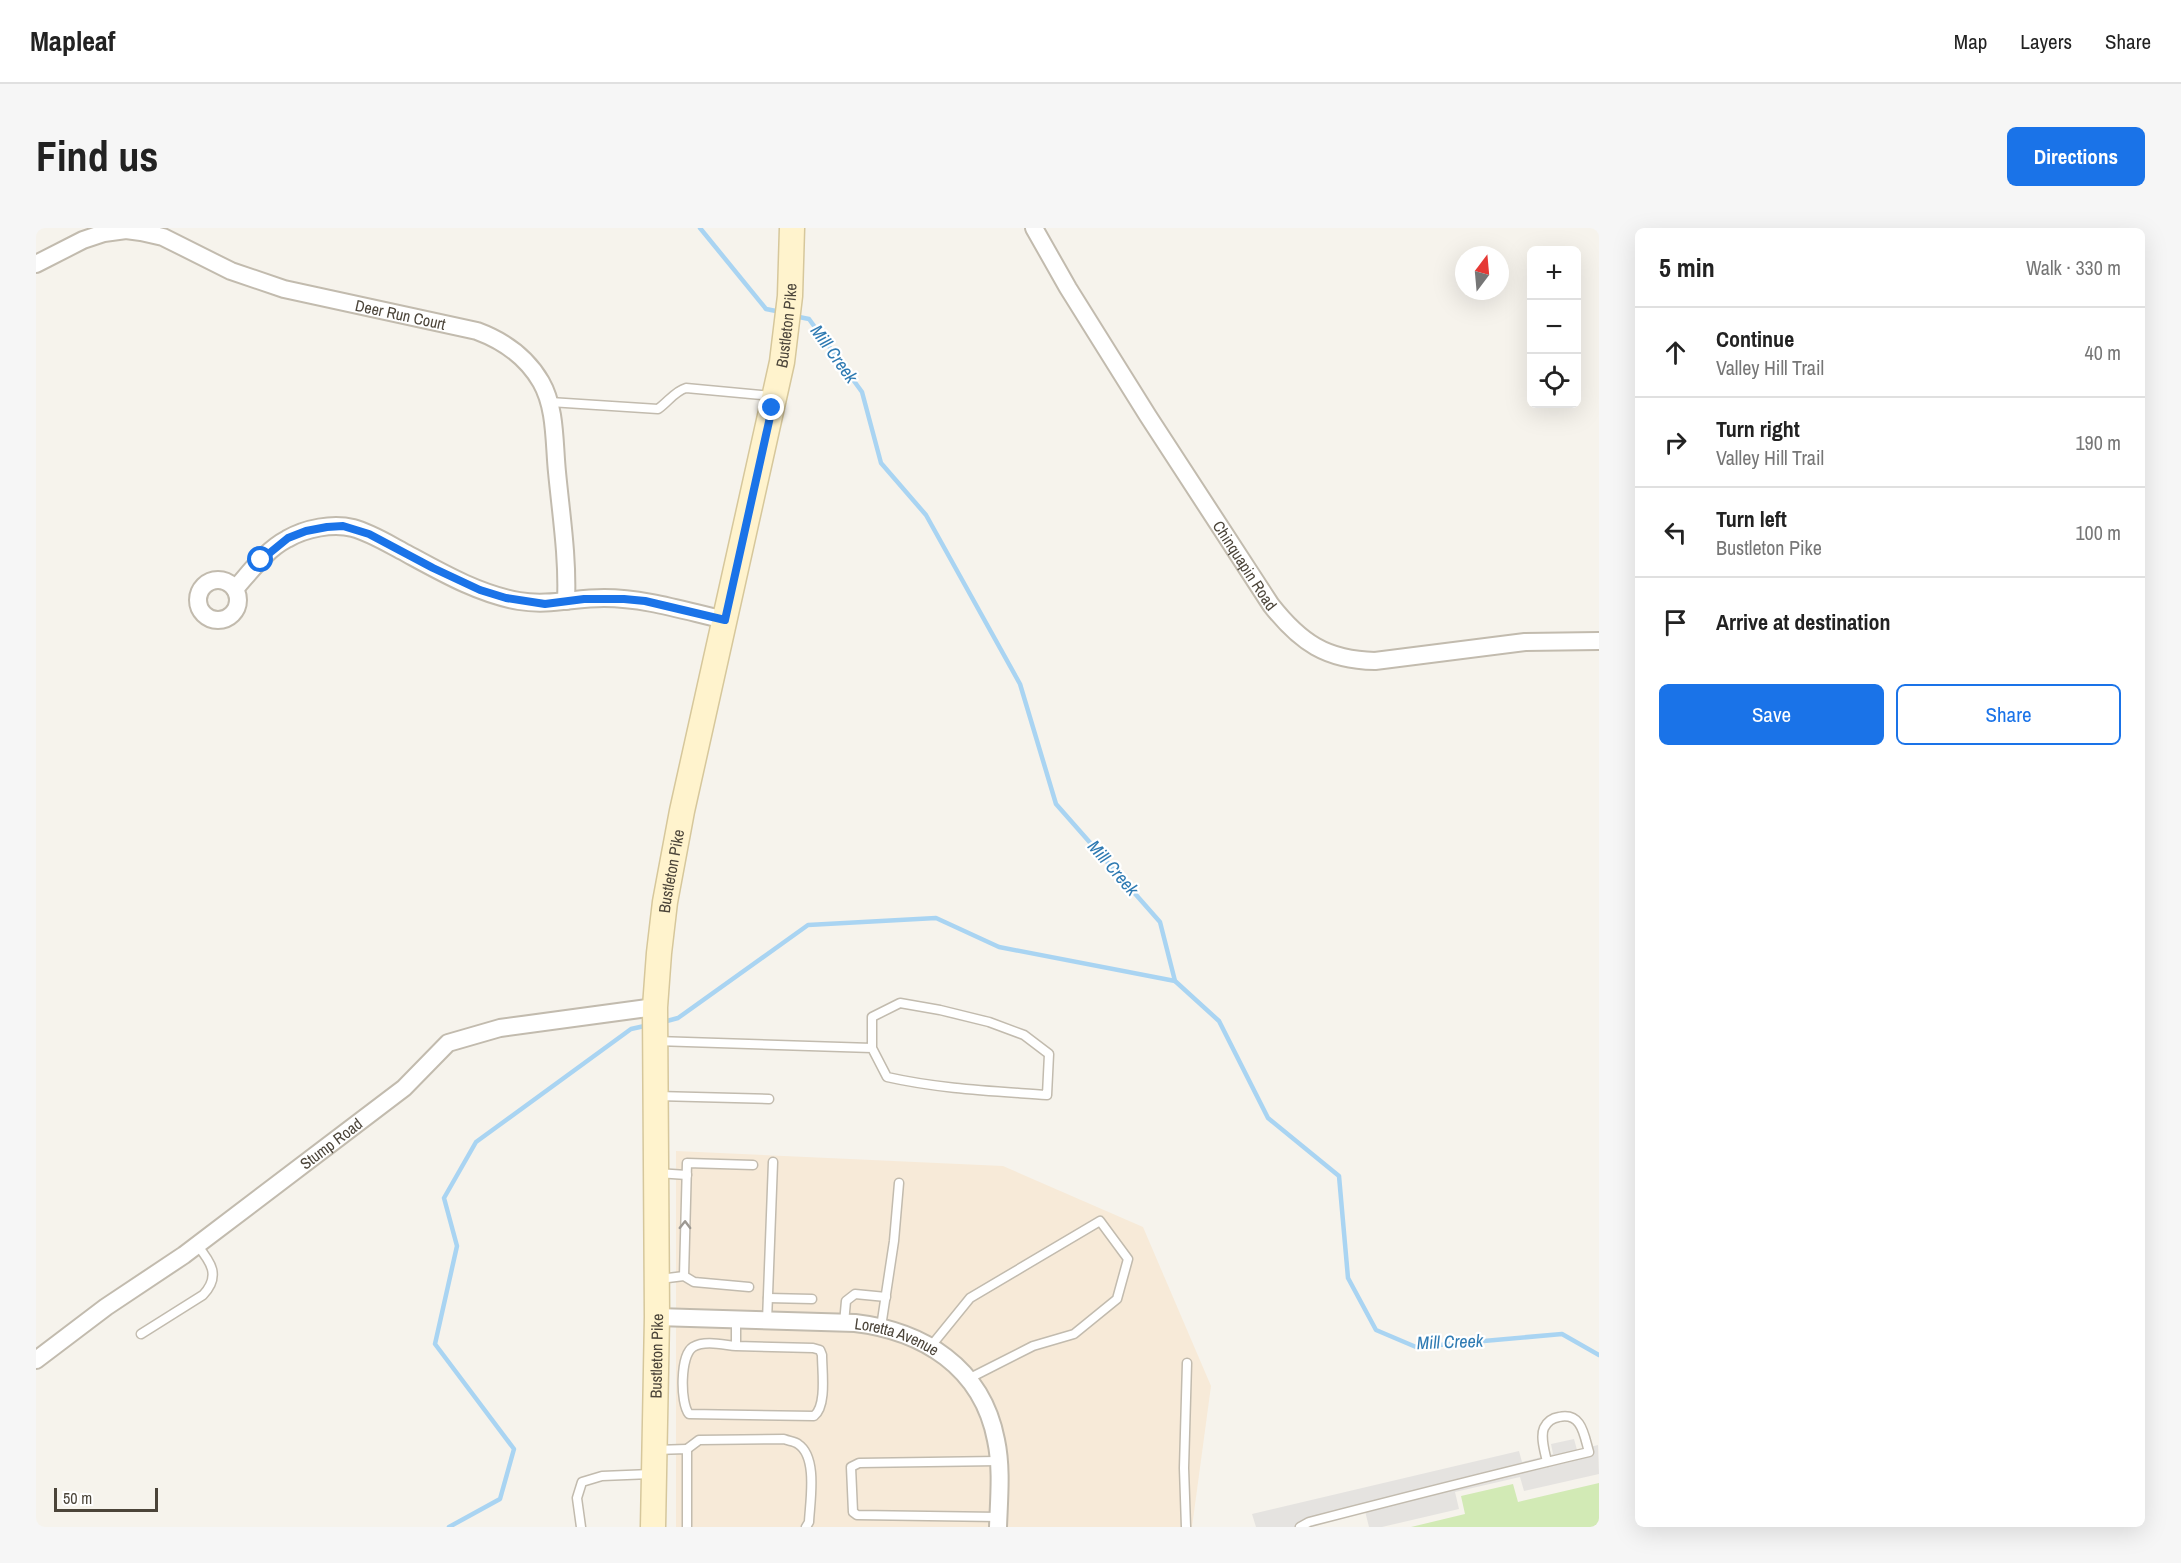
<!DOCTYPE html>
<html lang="en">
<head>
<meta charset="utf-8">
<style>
	body { margin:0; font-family:"Archivo Narrow",sans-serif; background:#f6f6f6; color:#222 }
	.controls { position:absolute; right:18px; top:18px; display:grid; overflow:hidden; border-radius:9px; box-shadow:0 6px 24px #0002 }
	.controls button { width:54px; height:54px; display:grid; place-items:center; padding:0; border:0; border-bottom:2px solid #e0e0e0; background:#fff; color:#222; font:30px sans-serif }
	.compass { position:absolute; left:1419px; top:18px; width:54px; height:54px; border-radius:50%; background:#fff; box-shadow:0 6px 24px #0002; rotate:16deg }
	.scale { position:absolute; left:18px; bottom:15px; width:104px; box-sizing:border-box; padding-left:6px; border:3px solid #4b4439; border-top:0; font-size:16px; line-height:21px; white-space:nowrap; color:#4b4439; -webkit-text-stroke:4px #fff; paint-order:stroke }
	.stop { position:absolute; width:18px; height:18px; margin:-14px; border:4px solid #1a73e8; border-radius:50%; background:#fff }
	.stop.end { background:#1a73e8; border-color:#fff; box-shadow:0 2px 6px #0008 }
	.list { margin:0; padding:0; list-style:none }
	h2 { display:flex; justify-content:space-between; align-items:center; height:78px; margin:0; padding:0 24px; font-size:26px }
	h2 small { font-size:20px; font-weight:400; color:#767676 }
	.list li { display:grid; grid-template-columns:39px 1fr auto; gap:18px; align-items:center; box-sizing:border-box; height:90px; padding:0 24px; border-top:2px solid #e0e0e0 }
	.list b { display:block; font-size:22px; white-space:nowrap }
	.list p { margin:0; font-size:20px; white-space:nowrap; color:#767676 }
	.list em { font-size:20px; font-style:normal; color:#767676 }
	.actions { display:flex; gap:12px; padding:18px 24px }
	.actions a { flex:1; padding:14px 0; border:2px solid #1a73e8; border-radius:9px; text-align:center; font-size:21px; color:#1a73e8 }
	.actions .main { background:#1a73e8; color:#fff }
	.icon { flex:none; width:33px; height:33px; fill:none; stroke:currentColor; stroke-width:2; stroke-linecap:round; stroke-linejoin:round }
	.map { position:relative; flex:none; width:1563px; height:1299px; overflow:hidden; border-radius:9px }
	header { display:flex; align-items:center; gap:36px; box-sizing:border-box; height:84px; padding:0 30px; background:#fff; border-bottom:2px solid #e0e0e0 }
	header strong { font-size:28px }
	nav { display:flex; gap:33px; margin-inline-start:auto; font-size:21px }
	.intro { display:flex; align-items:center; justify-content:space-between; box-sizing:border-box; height:144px; padding:0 36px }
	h1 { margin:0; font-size:42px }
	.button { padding:15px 27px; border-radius:9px; background:#1a73e8; color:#fff; font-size:21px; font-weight:700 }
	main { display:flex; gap:36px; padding:0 36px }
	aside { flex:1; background:#fff; border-radius:9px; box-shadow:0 6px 24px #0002 }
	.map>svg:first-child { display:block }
	.commercial { fill:#f7ead8 }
	.green { fill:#d2eab5 }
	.parking { fill:#e5e3e0 }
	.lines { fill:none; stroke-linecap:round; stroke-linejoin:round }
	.stream { stroke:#a9d4f2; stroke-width:4.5 }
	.lane-casing { stroke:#c2bbae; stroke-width:11 }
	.street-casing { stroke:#c2bbae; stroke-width:20 }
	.secondary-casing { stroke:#d6c79b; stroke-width:27 }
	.lane { stroke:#fff; stroke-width:8 }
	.street { stroke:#fff; stroke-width:16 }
	.secondary { stroke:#fff3cd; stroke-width:24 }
	.oneway { stroke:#9c9892 }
	.route { stroke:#1a73e8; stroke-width:8 }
	.labels { text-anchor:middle; stroke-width:4.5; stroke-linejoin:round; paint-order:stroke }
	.street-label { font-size:16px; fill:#4b4439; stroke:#fff }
	.water-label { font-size:18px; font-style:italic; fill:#2e7ab2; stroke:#fff }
</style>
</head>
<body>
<header>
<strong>Mapleaf</strong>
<nav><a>Map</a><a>Layers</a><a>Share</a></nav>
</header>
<div class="intro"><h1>Find us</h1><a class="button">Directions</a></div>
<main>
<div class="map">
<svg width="1563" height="1299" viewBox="0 0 1563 1299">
	<rect width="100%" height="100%" fill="#f6f3ec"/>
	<polygon class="commercial" points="640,923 967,938 1107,999 1175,1158 1156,1299 640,1299"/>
	<polygon class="green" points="1563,1255 1563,1299 1375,1299 1429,1286 1425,1268 1477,1256 1482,1274"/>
	<polygon class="parking" points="1538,1211 1541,1222 1562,1217 1563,1246 1488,1263 1484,1249 1419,1264 1423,1281 1346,1299 1333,1299 1329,1283 1268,1299 1220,1299 1216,1286 1483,1223 1486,1234 1517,1226 1515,1216"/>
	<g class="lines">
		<g class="stream">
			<polyline points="664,0 730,81 745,84"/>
			<polyline points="758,88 773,91 826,164 845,235 890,287 984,456 1020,576 1124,694 1139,753 1183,793 1232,890 1303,948 1312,1050 1340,1102 1380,1119 1526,1106 1563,1127"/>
			<polyline points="627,794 642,790 772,697 900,690 963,719 1139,753"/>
			<polyline points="413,1299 464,1271 478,1221 399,1116 421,1018 408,970 440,914 595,801 613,797"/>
		</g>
		<g class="lane-casing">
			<g id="lane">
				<path d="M514 174 622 181C632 174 639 163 650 160L735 168"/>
				<path d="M620 813 836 820 851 849C904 861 957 863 1011 867L1013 826 988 807 953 794 904 782 864 775 836 789V820"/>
				<polyline points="621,868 733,871"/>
				<polyline points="621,945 651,947"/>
				<polyline points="648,1048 651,935 717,937"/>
				<polyline points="624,1051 648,1048 658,1054 713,1059"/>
				<polyline points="732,1070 776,1071"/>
				<path d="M700 1092V1118C688 1117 669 1112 657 1119 644 1127 644 1175 653 1186L778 1188C791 1178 786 1143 786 1127L784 1122 777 1120 700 1118"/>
				<polyline points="731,1093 737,934"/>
				<polyline points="808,1095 810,1073 819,1066 850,1069"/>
				<polyline points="845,1099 858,1013 863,955"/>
				<path d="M105 1106 167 1067C185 1048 175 1034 161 1017"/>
				<polyline points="895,1118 934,1070 1064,993 1092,1031 1081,1071 1038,1106 997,1118 932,1151"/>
				<path d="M651 1221 663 1212 748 1211C752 1213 759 1213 762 1216 782 1229 774 1273 773 1294L770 1299"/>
				<polyline points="619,1222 651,1221 651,1299"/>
				<polyline points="962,1233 823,1235 815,1239 817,1284 821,1287 963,1289"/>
				<polyline points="545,1299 541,1270 546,1254 566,1248 615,1246"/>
				<polyline points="1150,1299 1148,1240 1151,1135"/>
				<path d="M1264 1299 1273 1294C1366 1270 1459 1246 1553 1224 1548 1207 1546 1184 1523 1189 1516 1190 1511 1194 1508 1200 1504 1209 1509 1224 1511 1234"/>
			</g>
		</g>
		<g class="street-casing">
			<g id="street">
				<path id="s1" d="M998 0 1032 60 1112 188 1235 377C1264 414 1290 432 1339 433L1489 414 1563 413"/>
				<path id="s2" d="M0 36 47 12 68 5 90 2 105 4 127 9 195 43 248 61 441 103C468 113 490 128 505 154 520 180 518 215 521 244 525 286 532 330 530 373"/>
				<circle cx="182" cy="372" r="20"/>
				<path d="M199 361C215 343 230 322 251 311 270 300 297 295 317 300 335 305 351 315 366 323 403 343 442 366 483 373 513 378 538 370 568 370 609 370 649 383 689 392"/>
				<path id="s3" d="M621 1089 819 1095C887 1103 946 1139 960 1212 966 1240 963 1270 962 1299"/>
				<path id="s4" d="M0 1132 70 1079 148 1027 368 860 412 815 464 800 619 779"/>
			</g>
		</g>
		<g class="secondary-casing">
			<g id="secondary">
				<path id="s5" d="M617 1299 621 1089 619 779 623 725 629 674 646 583 746 134 754 68 756 0"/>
			</g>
		</g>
		<use href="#lane" class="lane"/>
		<use href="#street" class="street"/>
		<use href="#secondary" class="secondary"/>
	</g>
	<defs><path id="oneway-chevron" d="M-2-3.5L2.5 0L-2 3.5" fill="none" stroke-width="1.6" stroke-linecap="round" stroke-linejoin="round" transform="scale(1.5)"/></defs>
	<use class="oneway" href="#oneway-chevron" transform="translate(649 997) rotate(-89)"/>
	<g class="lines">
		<polyline class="route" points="225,332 252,310 270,303 291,299 307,298 333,306 397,340 444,362 470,370 509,376 548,371 588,371 609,373 689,392 736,180"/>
	</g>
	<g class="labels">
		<g class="street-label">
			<text dy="6" stroke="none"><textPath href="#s2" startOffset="386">Deer Run Court</textPath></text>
			<text dy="6" stroke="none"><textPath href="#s5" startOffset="1215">Bustleton Pike</textPath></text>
			<text dy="6" stroke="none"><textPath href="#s1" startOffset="398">Chinquapin Road</textPath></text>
			<text dy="6" stroke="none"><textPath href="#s5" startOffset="657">Bustleton Pike</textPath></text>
			<text dy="6" stroke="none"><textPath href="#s4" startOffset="366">Stump Road</textPath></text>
			<text dy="6" stroke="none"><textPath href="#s3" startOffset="242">Loretta Avenue</textPath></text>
			<text dy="6" stroke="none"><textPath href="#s5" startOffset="171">Bustleton Pike</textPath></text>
		</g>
		<g class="water-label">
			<text transform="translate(798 126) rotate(54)" y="6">Mill Creek</text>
			<text transform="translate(1077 640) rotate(49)" y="6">Mill Creek</text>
			<text transform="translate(1414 1114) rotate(-2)" y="6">Mill Creek</text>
		</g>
	</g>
</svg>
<div class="controls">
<button>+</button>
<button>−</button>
<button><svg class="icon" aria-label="locate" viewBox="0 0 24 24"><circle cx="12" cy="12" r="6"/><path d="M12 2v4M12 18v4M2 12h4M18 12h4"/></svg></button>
</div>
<svg class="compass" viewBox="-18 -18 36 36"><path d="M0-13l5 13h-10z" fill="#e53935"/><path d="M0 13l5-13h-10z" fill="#767676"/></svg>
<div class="scale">50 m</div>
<div class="stop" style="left:225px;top:332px"></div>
<div class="stop end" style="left:736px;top:180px"></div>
</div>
<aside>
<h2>5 min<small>Walk · 330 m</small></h2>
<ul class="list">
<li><svg class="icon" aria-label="ahead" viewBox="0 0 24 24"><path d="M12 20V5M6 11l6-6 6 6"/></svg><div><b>Continue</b><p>Valley Hill Trail</p></div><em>40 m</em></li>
<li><svg class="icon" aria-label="right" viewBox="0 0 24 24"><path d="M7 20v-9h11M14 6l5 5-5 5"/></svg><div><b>Turn right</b><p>Valley Hill Trail</p></div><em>190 m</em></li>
<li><svg class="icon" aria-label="left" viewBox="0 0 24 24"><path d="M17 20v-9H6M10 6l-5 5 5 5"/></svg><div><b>Turn left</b><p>Bustleton Pike</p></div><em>100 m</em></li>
<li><svg class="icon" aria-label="arrive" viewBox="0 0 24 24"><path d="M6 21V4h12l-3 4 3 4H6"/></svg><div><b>Arrive at destination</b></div></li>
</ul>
<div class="actions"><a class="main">Save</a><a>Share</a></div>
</aside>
</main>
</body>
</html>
